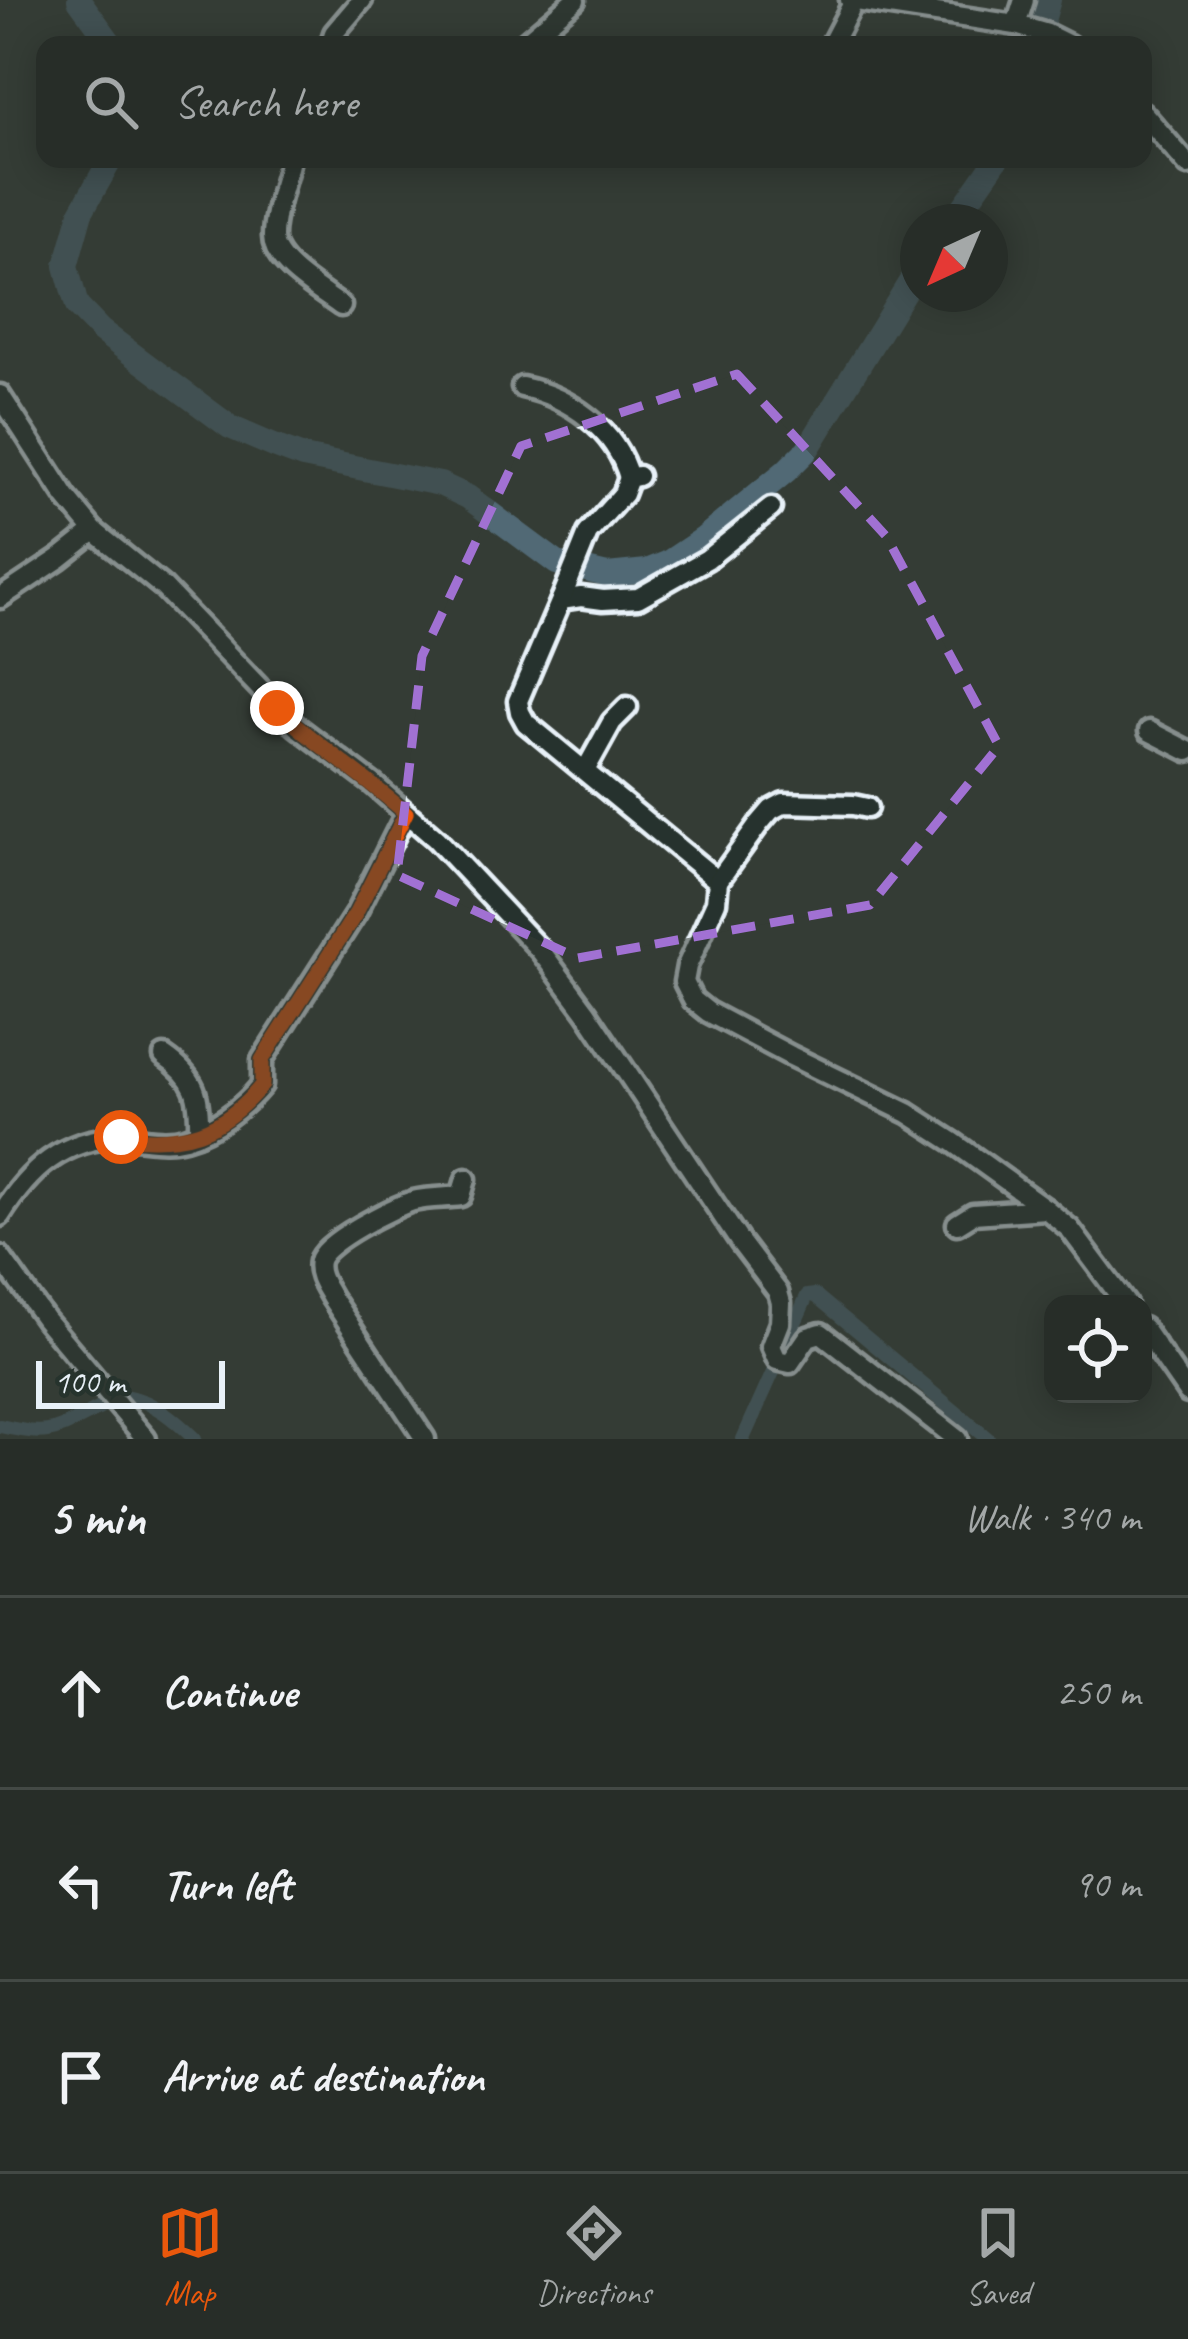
<!DOCTYPE html>
<html lang="en">
<head>
<meta charset="utf-8">
<style>
	body { margin:0; font-family:Caveat,sans-serif; background:#2f3530; color:#f1f3f6 }
	.controls { position:absolute; right:36px; bottom:36px; display:grid; overflow:hidden; border-radius:24px; box-shadow:0 6px 30px #0003 }
	.controls button { width:108px; height:108px; display:grid; place-items:center; padding:0; border:0; border-bottom:3px solid #434945; background:#272d28; color:#f1f3f6; font:60px sans-serif }
	.compass { position:absolute; left:900px; top:204px; width:108px; height:108px; border-radius:50%; background:#272d28; box-shadow:0 6px 30px #0003; rotate:224deg }
	.scale { position:absolute; left:36px; bottom:30px; width:189px; box-sizing:border-box; padding-left:12px; border:6px solid #e8f1f8; border-top:0; font-size:33px; line-height:42px; white-space:nowrap; color:#e8f1f8; -webkit-text-stroke:9px #26332d; paint-order:stroke }
	.stop { position:absolute; width:36px; height:36px; margin:-27px; border:9px solid #ea580c; border-radius:50%; background:#fff }
	.stop.end { background:#ea580c; border-color:#fff; box-shadow:0 3px 12px #0008 }
	.list { margin:0; padding:0; list-style:none }
	h2 { display:flex; justify-content:space-between; align-items:center; height:156px; margin:0; padding:0 48px; font-size:51px }
	h2 small { font-size:39px; font-weight:400; color:#a4a8a8 }
	.list li { display:grid; grid-template-columns:78px 1fr auto; gap:36px; align-items:center; box-sizing:border-box; height:192px; padding:0 48px; border-top:3px solid #434945 }
	.list b { display:block; font-size:45px; white-space:nowrap }
	.list em { font-size:39px; font-style:normal; color:#a4a8a8 }
	.icon { flex:none; width:66px; height:66px; fill:none; stroke:currentColor; stroke-width:2; stroke-linecap:round; stroke-linejoin:round }
	.map { position:relative; flex:none; width:1188px; height:1439px; overflow:hidden }
	.search { position:absolute; background:#272d28; box-shadow:0 6px 30px #0003; left:36px; right:36px; top:36px; height:132px; display:flex; align-items:center; gap:30px; box-sizing:border-box; padding:0 42px; border-radius:24px; color:#a4a8a8; font-size:45px }
	.sheet { height:732px; background:#272d28 }
	nav { display:flex; justify-content:space-around; align-items:center; box-sizing:border-box; height:168px; border-top:3px solid #434945; background:#272d28; font-size:33px; color:#a4a8a8 }
	nav a { display:grid; justify-items:center; gap:6px }
	nav .on { color:#ea580c }
	.map>svg:first-child { display:block }
	.lines { fill:none; stroke-linecap:round; stroke-linejoin:round }
	.canal { stroke:#516975; stroke-width:14 }
	.river { stroke:#516975; stroke-width:24 }
	.minor-casing { stroke:#e8f1f8; stroke-width:27 }
	.minor { stroke:#26332d; stroke-width:18 }
	.route { stroke:#ea580c; stroke-width:15 }
	.marked { fill:none; stroke:#a171d3; stroke-width:9; stroke-dasharray:24 15; stroke-linejoin:round }
</style>
</head>
<body>
<div class="map">
<svg width="1188" height="1439" viewBox="0 0 1188 1439">
	<rect width="100%" height="100%" fill="#343c35"/>
	<filter id="ink" filterUnits="userSpaceOnUse"><feTurbulence type="fractalNoise" baseFrequency=".00833" numOctaves="2"/><feDisplacementMap in="SourceGraphic" scale="24" xChannelSelector="R" yChannelSelector="G"/><feConvolveMatrix kernelMatrix="1 2 1 2 8 2 1 2 1" color-interpolation-filters="sRGB"/></filter>
	<g filter="url(#ink)">
		<g class="lines">
			<g class="canal">
				<path d="M128 1397C154 1401 176 1421 195 1439"/>
				<path d="M0 1426C52 1438 54 1431 100 1408"/>
				<polyline points="743,1439 807,1296 815,1295 988,1439"/>
			</g>
			<g class="river">
				<polyline points="79,0 112,45"/>
				<polyline points="1036,45 1049,0"/>
				<polyline points="111,159 81,212 66,266 77,306 101,331 230,427 274,446 303,457 440,484 468,497 557,563 607,575 647,571 667,563 703,539 786,471 807,450 918,269"/>
				<polyline points="953,222 997,159"/>
			</g>
			<g class="minor-casing">
				<g id="minor">
					<polyline points="850,0 1016,25 1047,34 1069,45"/>
					<polyline points="1016,25 1024,0"/>
					<polyline points="330,45 334,33 362,0"/>
					<polyline points="522,45 575,0"/>
					<polyline points="831,45 854,1"/>
					<polyline points="1143,113 1188,165"/>
					<path d="M290 159C285 184 273 212 273 237 273 264 321 291 341 306"/>
					<path d="M522 387C569 397 616 429 629 478"/>
					<polyline points="0,395 66,497 94,531 163,587 296,726 373,784 436,839 540,950 587,1013 740,1242 778,1292 781,1303 780,1323 771,1346 777,1360 790,1363 808,1337 821,1333 957,1439"/>
					<polyline points="771,508 707,559 638,598 603,600 581,597 561,600 518,701 520,712 526,723 718,881 716,902 687,966 684,982 693,1000 708,1012 791,1056 908,1113 953,1142 1046,1209 1070,1229 1126,1304"/>
					<polyline points="0,598 60,558 94,531"/>
					<polyline points="561,600 588,533 623,494 629,478 638,476"/>
					<polyline points="1149,731 1188,751"/>
					<polyline points="586,769 612,722 627,707"/>
					<polyline points="718,881 759,824 771,810 784,803 853,805 867,808"/>
					<path d="M164 1056C196 1078 200 1095 199 1133"/>
					<path d="M0 1216C29 1170 62 1139 120 1137 142 1137 163 1144 185 1138 214 1130 243 1108 262 1085V1060L356 913 406 813"/>
					<polyline points="957,1224 973,1214 1046,1209"/>
					<polyline points="0,1256 45,1319 146,1439"/>
					<polyline points="1143,1328 1188,1393"/>
					<path d="M425 1439 331 1297C325 1286 316 1274 319 1261 323 1242 394 1207 413 1201 428 1197 445 1198 461 1196L466 1179"/>
				</g>
			</g>
			<use href="#minor" class="minor"/>
		</g>
	</g>
	<g class="lines" filter="url(#ink)">
		<path class="route" d="M121 1137C183 1144 220 1135 262 1085V1060L356 913 406 813C364 776 317 746 277 708"/>
	</g>
	<path d="M0 0H1188V1439H0ZM737 374 886 536 999 746 870 905 578 958 397 875 422 656 521 446Z" fill="#343c35" fill-opacity=".55" fill-rule="evenodd"/>
	<path class="marked" d="M737 374 886 536 999 746 870 905 578 958 397 875 422 656 521 446Z"/>
</svg>
<div class="controls">
<button><svg class="icon" aria-label="locate" viewBox="0 0 24 24"><circle cx="12" cy="12" r="6"/><path d="M12 2v4M12 18v4M2 12h4M18 12h4"/></svg></button>
</div>
<svg class="compass" viewBox="-18 -18 36 36"><path d="M0-13l5 13h-10z" fill="#e53935"/><path d="M0 13l5-13h-10z" fill="#a4a8a8"/></svg>
<div class="scale">100 m</div>
<div class="stop" style="left:121px;top:1137px"></div>
<div class="stop end" style="left:277px;top:708px"></div>
<div class="search"><svg class="icon" aria-label="search" viewBox="0 0 24 24"><circle cx="10" cy="10" r="6"/><path d="M15 15l6 6"/></svg>Search here</div>
</div>
<section class="sheet">
<h2>5 min<small>Walk · 340 m</small></h2>
<ul class="list">
<li><svg class="icon" aria-label="ahead" viewBox="0 0 24 24"><path d="M12 20V5M6 11l6-6 6 6"/></svg><div><b>Continue</b></div><em>250 m</em></li>
<li><svg class="icon" aria-label="left" viewBox="0 0 24 24"><path d="M17 20v-9H6M10 6l-5 5 5 5"/></svg><div><b>Turn left</b></div><em>90 m</em></li>
<li><svg class="icon" aria-label="arrive" viewBox="0 0 24 24"><path d="M6 21V4h12l-3 4 3 4H6"/></svg><div><b>Arrive at destination</b></div></li>
</ul>
</section>
<nav>
<a class="on"><svg class="icon" aria-label="map" viewBox="0 0 24 24"><path d="M3 6l6-2 6 2 6-2v14l-6 2-6-2-6 2zM9 4v14M15 6v14"/></svg>Map</a>
<a><svg class="icon" aria-label="directions" viewBox="0 0 24 24"><path d="M12 3l9 9-9 9-9-9zM9 14v-3h6M13 9l2 2-2 2"/></svg>Directions</a>
<a><svg class="icon" aria-label="saved" viewBox="0 0 24 24"><path d="M7 4h10v16l-5-4-5 4z"/></svg>Saved</a>
</nav>
</body>
</html>
